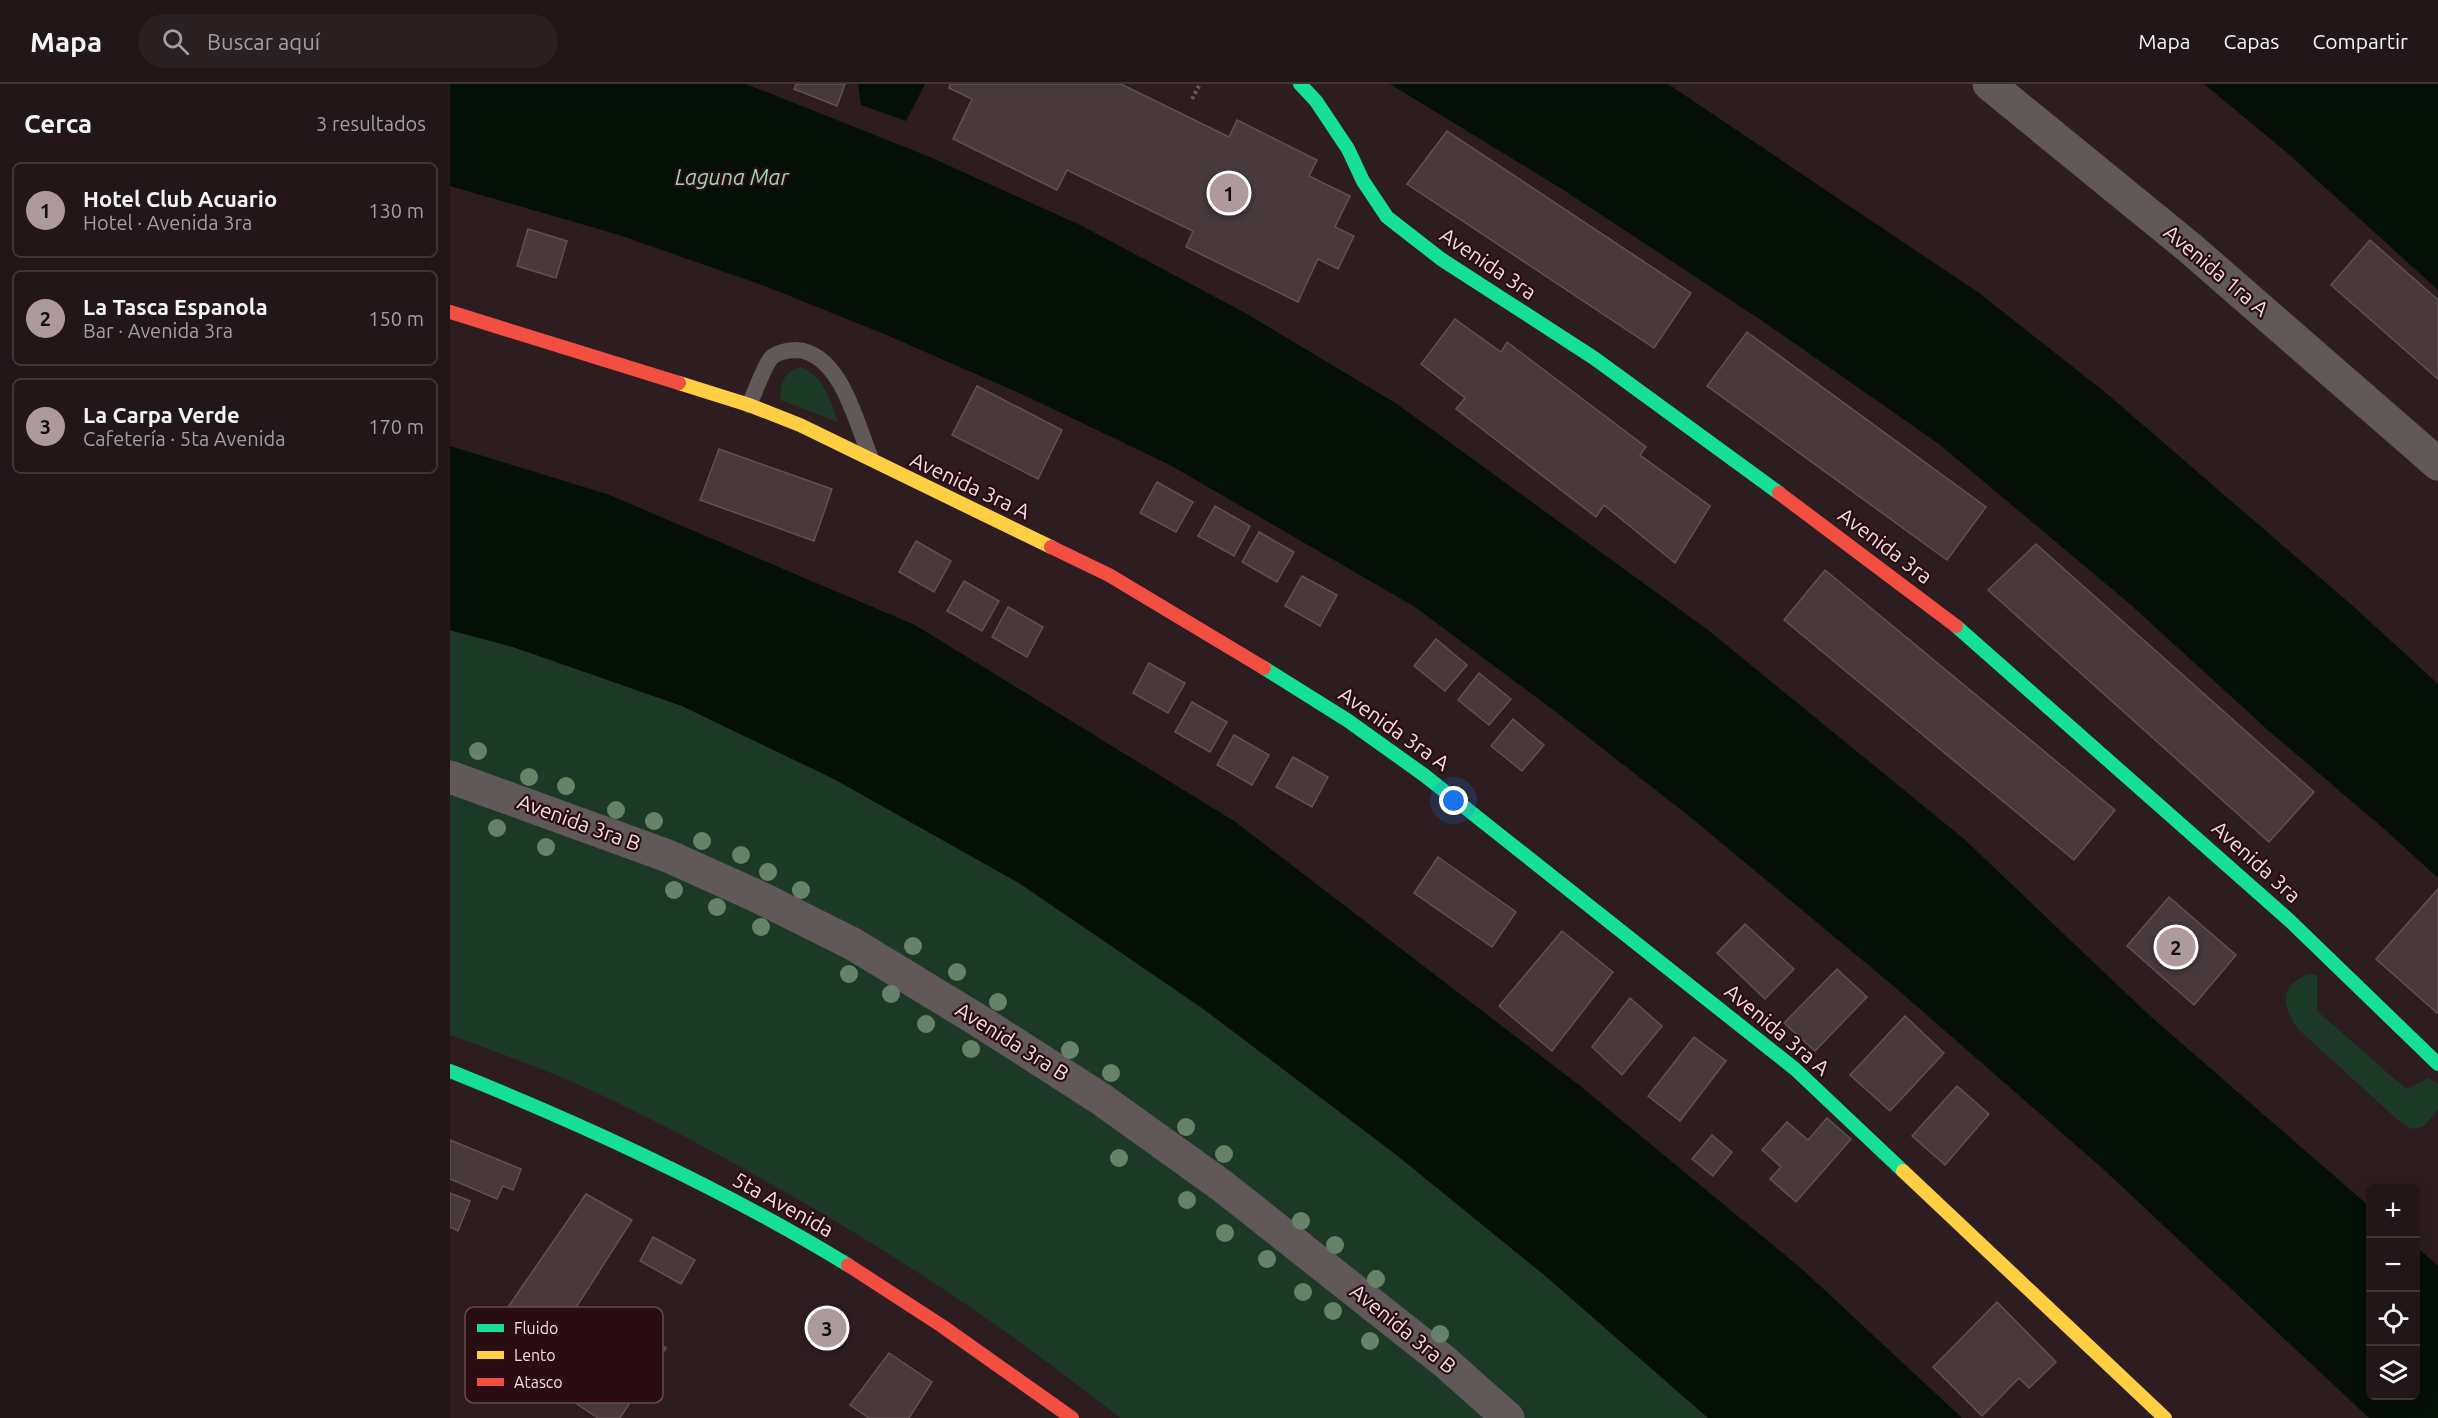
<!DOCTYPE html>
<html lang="es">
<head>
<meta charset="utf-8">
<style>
	body { margin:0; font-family:Ubuntu,sans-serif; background:#2a1f21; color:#f1f3f6 }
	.controls { position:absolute; right:18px; bottom:18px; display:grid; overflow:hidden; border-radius:9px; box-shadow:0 3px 15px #0003 }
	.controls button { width:54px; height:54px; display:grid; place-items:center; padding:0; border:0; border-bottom:2px solid #3f3537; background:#221618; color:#f1f3f6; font:30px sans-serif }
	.you { position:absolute; left:1004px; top:717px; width:21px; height:21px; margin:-15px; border:4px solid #fff; border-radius:50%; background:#1a73e8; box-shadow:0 0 0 9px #1a73e833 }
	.badge { display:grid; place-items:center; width:39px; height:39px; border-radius:50%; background:#ae9a9d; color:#111; font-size:20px; font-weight:700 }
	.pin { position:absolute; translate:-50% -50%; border:3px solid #fff; box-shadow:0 2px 6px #0006 }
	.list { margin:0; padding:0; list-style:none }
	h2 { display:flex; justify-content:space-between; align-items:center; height:78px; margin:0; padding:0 24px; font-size:26px }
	h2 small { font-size:20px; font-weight:400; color:#a29fa2 }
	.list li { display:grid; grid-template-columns:39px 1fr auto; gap:18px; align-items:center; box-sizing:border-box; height:96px; margin:0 12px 12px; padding:0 12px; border:2px solid #3f3537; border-radius:9px }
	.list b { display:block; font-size:22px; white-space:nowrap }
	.list p { margin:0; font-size:20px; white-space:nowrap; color:#a29fa2 }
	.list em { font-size:20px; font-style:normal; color:#a29fa2 }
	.icon { flex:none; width:33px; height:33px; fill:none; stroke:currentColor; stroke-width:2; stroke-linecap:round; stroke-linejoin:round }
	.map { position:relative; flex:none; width:1988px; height:1334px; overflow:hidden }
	header { display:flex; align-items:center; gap:36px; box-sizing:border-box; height:84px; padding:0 30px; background:#221618; border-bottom:2px solid #3f3537 }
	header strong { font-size:28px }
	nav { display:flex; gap:33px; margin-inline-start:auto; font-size:21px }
	.search { width:420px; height:54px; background:#2a1f21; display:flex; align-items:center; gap:15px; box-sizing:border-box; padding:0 21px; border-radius:33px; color:#a29fa2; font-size:22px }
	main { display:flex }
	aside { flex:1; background:#221618 }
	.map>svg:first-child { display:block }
	.green { fill:#1b3924 }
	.water { fill:#040f06 }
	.building { fill:#47393c; stroke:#605154; stroke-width:1.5 }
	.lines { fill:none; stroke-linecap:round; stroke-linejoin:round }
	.path { stroke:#645a5c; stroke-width:4; stroke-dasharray:3 3; stroke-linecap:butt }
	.lane { stroke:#605859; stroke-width:16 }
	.street { stroke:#605859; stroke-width:33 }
	.fast { stroke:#16e098; stroke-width:14 }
	.slow { stroke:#ffcf43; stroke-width:14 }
	.jam { stroke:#f24e42; stroke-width:14 }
	.tree { fill:#66836a }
	.labels { text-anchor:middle; stroke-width:4.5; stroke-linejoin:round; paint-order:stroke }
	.street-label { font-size:21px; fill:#f4dee1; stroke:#2a0c13 }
	.water-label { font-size:22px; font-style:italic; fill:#96d9a9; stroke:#2a0c13 }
	.key { fill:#2a0c13; stroke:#674b51; stroke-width:1.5 }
	.key-label { font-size:16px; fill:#f4dee1 }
</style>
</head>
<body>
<header>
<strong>Mapa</strong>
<div class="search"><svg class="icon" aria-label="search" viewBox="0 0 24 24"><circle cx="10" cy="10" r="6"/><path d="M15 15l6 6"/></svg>Buscar aquí</div>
<nav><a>Mapa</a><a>Capas</a><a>Compartir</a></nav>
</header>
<main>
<aside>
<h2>Cerca<small>3 resultados</small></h2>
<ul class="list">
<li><span class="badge">1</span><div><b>Hotel Club Acuario</b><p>Hotel · Avenida 3ra</p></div><em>130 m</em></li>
<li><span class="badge">2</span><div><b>La Tasca Espanola</b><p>Bar · Avenida 3ra</p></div><em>150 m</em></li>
<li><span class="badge">3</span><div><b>La Carpa Verde</b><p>Cafetería · 5ta Avenida</p></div><em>170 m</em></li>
</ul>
</aside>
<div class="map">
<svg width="1988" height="1334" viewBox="0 0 1988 1334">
	<rect width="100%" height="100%" fill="#2d1d20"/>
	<g class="green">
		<path d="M351 283C375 294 380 315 388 338L330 316C332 297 332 289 351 283Z"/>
		<path d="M0 546 63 563 232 622 384 695 569 799 752 924 944 1069 1099 1195 1258 1334H670C558 1244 438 1165 312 1095 252 1061 190 1028 127 1000 86 982 42 966 0 951Z"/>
		<path d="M1858 890 1867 891V927L1956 1005 1979 994 1988 1000V1026L1973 1043 1962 1045 1949 1037 1848 945C1832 921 1828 903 1858 890Z"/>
	</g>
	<g class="water">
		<polygon points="0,0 296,0 480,73 632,142 797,230 947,320 1258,546 1514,755 1699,931 1920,1123 1920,1312 1966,1312 1966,1162 1988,1182 1988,1334 1919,1334 1651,1083 1440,899 1239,732 1106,628 965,523 720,381 578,313 439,252 315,202 169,151 0,102"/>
		<polygon points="408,0 475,0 456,37 411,21"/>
		<polygon points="940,0 1218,0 1529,209 1656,309 1904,523 1988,600 1988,794 1932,743 1819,647 1681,521 1489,360 1311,236 1112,105"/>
		<polygon points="1754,0 1988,0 1988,206 1835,67"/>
		<polygon points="0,362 157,410 465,541 784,737 1129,1001 1353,1186 1512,1334 1258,1334 1099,1195 944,1069 752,924 569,799 384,695 232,622 63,563 0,546"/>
	</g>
	<g class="building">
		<polygon points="346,0 395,0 387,22 344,5"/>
		<polygon points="500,0 671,0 779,53 787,36 867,76 859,92 900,112 885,143 904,152 888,185 868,175 848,218 736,163 743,147 617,86 607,106 503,55 522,15 499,4"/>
		<polygon points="997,47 1241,209 1204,264 957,100"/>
		<polygon points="78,145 117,157 106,194 67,182"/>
		<polygon points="1920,156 1988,216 1988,295 1881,201"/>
		<polygon points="1005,235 1051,268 1057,258 1196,363 1190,371 1260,422 1225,479 1154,421 1146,433 1006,325 1015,314 971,280"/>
		<polygon points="1297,248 1536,423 1497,476 1257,302"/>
		<polygon points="527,302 612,346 588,395 502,351"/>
		<polygon points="269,365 382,405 364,457 250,416"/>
		<polygon points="707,398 743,418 726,448 690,429"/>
		<polygon points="765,422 800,442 784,472 748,452"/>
		<polygon points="809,448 844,468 827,498 792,478"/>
		<polygon points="466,457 501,477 484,508 449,488"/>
		<polygon points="1586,460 1864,708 1819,758 1538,506"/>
		<polygon points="1375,486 1665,726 1624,776 1334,536"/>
		<polygon points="852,492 887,511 870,542 835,522"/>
		<polygon points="514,497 549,517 532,547 497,527"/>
		<polygon points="558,523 593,543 577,573 542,553"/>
		<polygon points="986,555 1017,581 995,607 964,582"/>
		<polygon points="699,579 735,599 718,629 683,609"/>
		<polygon points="1029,589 1061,615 1039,641 1008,616"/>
		<polygon points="742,618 777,638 760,668 725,648"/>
		<polygon points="1063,635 1094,661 1072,687 1041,662"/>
		<polygon points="784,651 819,671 802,701 767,681"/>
		<polygon points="843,673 878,693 862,723 826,703"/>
		<polygon points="988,773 1066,828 1042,863 964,809"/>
		<polygon points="1988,805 1988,928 1987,929 1926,875"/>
		<polygon points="1719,813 1786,871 1744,921 1677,862"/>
		<polygon points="1295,840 1344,885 1315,915 1267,869"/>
		<polygon points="1112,847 1163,888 1102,967 1049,922"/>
		<polygon points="1387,885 1417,913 1365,967 1334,939"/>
		<polygon points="1180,914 1212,942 1172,991 1142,963"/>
		<polygon points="1455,932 1494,969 1440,1027 1400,991"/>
		<polygon points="1244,953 1276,977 1230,1037 1198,1012"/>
		<polygon points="1507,1002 1539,1030 1495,1081 1462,1052"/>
		<polygon points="1377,1034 1401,1055 1346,1118 1320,1095 1331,1083 1312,1066 1337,1038 1358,1056"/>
		<polygon points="1262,1051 1282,1068 1263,1092 1242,1075"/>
		<polygon points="0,1056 71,1085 63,1106 53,1102 47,1115 0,1095"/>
		<polygon points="0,1109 20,1117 8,1147 0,1143"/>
		<polygon points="136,1110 182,1136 104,1258 56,1226"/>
		<polygon points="203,1153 245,1176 231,1200 190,1177"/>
		<polygon points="1547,1218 1606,1278 1579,1304 1569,1294 1532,1332 1483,1283"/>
		<polygon points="156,1224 216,1264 170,1334 148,1334 103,1304"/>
		<polygon points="439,1269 482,1298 459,1334 419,1334 400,1321"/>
	</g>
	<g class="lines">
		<polyline class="path" points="742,15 750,0"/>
		<path class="lane" d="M299 321C305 309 313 284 321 274 327 268 339 266 347 266 391 270 406 338 420 372"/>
		<g class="street">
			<polyline points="1539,0 1740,164 1988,380"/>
			<polyline points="0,693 218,772 311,814 403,860 531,938 651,1015 771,1101 995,1278 1058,1334"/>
		</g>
		<g class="fast">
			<polyline points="850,0 866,17 898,65 913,97 937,133 991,175 1144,274 1329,409"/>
			<polyline points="1506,542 1839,836 1988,980"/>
			<polyline points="814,584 897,636 974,691 1345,985 1453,1087"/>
			<path d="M0 987C137 1042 272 1104 398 1181"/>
		</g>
		<g class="slow">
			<polyline points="229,299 299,321 350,341 601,463"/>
			<polyline points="1453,1087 1715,1334"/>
		</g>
		<g class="jam">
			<polyline points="0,228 229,299"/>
			<polyline points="1329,409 1506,542"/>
			<polyline points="601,463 659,491 814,584"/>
			<polyline points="398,1181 492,1242 622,1334"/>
		</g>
	</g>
	<g class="tree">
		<circle cx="28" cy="667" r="9"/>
		<circle cx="79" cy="693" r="9"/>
		<circle cx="116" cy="702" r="9"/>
		<circle cx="166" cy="726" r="9"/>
		<circle cx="204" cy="737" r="9"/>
		<circle cx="47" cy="744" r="9"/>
		<circle cx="252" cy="757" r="9"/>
		<circle cx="96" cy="763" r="9"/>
		<circle cx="291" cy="771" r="9"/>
		<circle cx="318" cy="788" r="9"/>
		<circle cx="224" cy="806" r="9"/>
		<circle cx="351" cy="806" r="9"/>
		<circle cx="267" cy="823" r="9"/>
		<circle cx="311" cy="843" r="9"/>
		<circle cx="463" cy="862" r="9"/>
		<circle cx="507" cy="888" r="9"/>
		<circle cx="399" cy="890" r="9"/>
		<circle cx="441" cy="910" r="9"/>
		<circle cx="548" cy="918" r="9"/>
		<circle cx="476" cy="940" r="9"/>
		<circle cx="521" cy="965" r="9"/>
		<circle cx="620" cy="966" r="9"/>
		<circle cx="661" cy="989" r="9"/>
		<circle cx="736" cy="1043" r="9"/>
		<circle cx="774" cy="1070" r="9"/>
		<circle cx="669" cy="1074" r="9"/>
		<circle cx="737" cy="1116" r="9"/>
		<circle cx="851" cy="1137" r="9"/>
		<circle cx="775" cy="1149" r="9"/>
		<circle cx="885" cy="1161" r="9"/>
		<circle cx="817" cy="1175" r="9"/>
		<circle cx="926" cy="1195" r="9"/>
		<circle cx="853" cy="1208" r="9"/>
		<circle cx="883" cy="1227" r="9"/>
		<circle cx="990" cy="1250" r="9"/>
		<circle cx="920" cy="1257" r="9"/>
	</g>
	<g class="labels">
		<g class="street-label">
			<text transform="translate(1038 180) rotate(34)" y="7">Avenida 3ra</text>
			<text transform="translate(1766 187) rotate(40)" y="7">Avenida 1ra A</text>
			<text transform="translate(520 402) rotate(25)" y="7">Avenida 3ra A</text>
			<text transform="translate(1435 462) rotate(37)" y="7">Avenida 3ra</text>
			<text transform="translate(944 645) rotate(35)" y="7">Avenida 3ra A</text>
			<text transform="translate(129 739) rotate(20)" y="7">Avenida 3ra B</text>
			<text transform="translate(1806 778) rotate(42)" y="7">Avenida 3ra</text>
			<text transform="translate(1327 946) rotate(40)" y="7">Avenida 3ra A</text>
			<text transform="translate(562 958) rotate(32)" y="7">Avenida 3ra B</text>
			<text transform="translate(333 1121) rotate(29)" y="7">5ta Avenida</text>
			<text transform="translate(953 1245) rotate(39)" y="7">Avenida 3ra B</text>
		</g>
		<g class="water-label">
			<text x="282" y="101">Laguna Mar</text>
		</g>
	</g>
	<rect x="15" y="1223" width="198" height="96" rx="9" class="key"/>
	<rect x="27" y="1240" width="27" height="8" fill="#16e098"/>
	<rect x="27" y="1267" width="27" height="8" fill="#ffcf43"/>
	<rect x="27" y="1294" width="27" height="8" fill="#f24e42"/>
	<g class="key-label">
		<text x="64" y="1250">Fluido</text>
		<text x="64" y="1277">Lento</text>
		<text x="64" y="1304">Atasco</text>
	</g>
</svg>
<div class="controls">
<button>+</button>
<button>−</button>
<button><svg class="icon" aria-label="locate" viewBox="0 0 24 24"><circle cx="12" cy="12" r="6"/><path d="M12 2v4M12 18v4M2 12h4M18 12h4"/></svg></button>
<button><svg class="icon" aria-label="layers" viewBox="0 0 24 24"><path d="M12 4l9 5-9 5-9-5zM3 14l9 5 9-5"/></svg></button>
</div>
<div class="you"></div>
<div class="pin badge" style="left:779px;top:109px">1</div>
<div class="pin badge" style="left:1726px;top:863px">2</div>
<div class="pin badge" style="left:377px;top:1244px">3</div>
</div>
</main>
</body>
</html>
